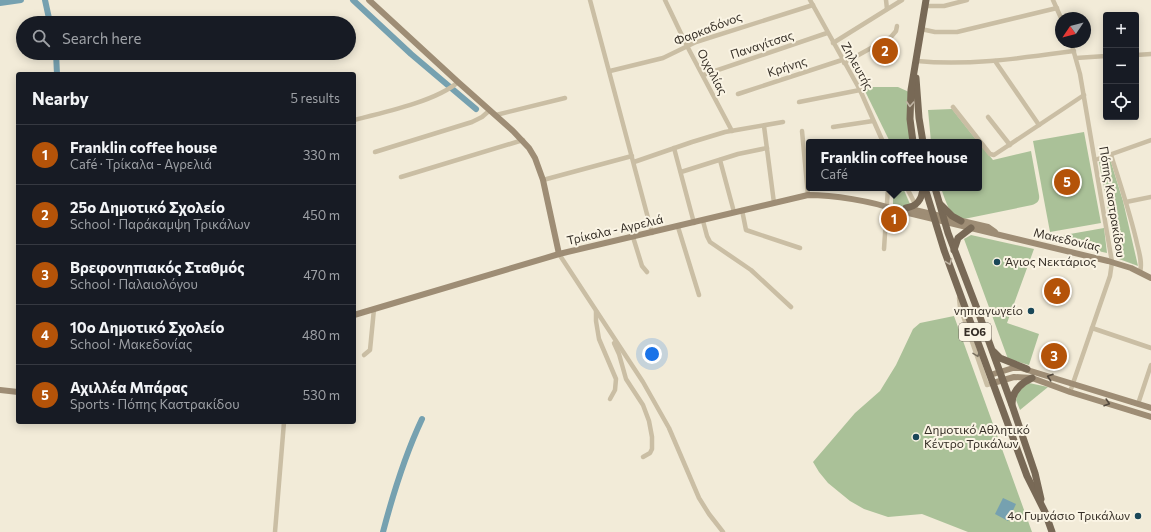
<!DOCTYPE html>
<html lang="en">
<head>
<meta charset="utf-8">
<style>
	body { margin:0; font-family:Commissioner,sans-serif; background:#242831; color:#f1f3f6 }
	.controls { position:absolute; right:12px; top:12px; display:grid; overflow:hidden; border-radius:4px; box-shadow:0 2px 10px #0003 }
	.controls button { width:36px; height:36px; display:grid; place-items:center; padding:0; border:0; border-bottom:1px solid #363941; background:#171b24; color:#f1f3f6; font:20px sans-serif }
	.compass { position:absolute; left:1055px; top:12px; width:36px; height:36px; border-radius:50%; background:#171b24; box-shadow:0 2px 10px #0003; rotate:235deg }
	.you { position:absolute; left:652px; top:354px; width:14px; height:14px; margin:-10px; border:3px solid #fff; border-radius:50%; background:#1a73e8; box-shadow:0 0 0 6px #1a73e833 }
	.badge { display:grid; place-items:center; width:26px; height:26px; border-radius:50%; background:#b45309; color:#fff; font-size:13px; font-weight:700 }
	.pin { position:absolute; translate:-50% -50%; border:2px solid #fff; box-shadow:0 1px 4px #0006 }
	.popup { position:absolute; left:806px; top:139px; width:176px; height:52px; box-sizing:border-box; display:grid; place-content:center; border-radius:4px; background:#171b24; filter:drop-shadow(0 1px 3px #0005); font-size:13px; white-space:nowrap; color:#9ea1a6 }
	.popup b { font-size:15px; color:#f1f3f6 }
	.popup::after { content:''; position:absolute; left:50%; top:100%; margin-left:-8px; border:8px solid transparent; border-top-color:#171b24 }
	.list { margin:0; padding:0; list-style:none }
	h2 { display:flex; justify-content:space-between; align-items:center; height:52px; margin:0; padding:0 16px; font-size:17px }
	h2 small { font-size:13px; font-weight:400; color:#9ea1a6 }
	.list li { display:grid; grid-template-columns:26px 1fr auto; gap:12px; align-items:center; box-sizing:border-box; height:60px; padding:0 16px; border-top:1px solid #363941 }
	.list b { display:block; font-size:15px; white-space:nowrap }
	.list p { margin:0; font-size:13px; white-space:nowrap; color:#9ea1a6 }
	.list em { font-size:13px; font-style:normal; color:#9ea1a6 }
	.icon { flex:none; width:22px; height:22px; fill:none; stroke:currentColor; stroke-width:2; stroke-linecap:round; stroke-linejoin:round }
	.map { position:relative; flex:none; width:1151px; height:532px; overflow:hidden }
	.search { position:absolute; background:#171b24; box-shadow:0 2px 10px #0003; left:16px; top:16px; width:340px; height:44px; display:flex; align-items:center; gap:10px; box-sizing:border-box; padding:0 14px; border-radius:22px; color:#9ea1a6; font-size:15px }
	.panel { position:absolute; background:#171b24; box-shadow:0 2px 10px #0003; left:16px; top:72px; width:340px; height:352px; border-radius:4px }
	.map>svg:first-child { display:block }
	.green { fill:#aac198 }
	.water { fill:#76a1b0 }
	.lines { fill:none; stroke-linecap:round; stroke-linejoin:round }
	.canal { stroke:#76a1b0; stroke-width:6 }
	.street { stroke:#cabea4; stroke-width:4.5 }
	.secondary { stroke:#9e8d75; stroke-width:6 }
	.primary { stroke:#786956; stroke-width:7 }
	.oneway { stroke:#c0b5a4 }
	.oneway2 { stroke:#786f5f }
	.oneway3 { stroke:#544a3e }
	.poi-dot { fill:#1a4758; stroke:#faf4e4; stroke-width:1.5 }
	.labels { text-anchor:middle; stroke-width:4; stroke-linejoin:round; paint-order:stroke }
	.shield { fill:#faf4e4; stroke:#70695f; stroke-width:1 }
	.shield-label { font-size:11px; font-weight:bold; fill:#352e26 }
	.street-label { font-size:12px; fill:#352e26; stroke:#faf4e4 }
	.poi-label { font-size:12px; fill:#352e26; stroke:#faf4e4; text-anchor:start }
</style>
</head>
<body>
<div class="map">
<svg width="1151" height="532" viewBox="0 0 1151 532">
	<rect width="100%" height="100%" fill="#f2ebd8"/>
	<g class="green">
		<polygon points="863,87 898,87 909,92 911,142 890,142"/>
		<polygon points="952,109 978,142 931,142 928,110"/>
		<polygon points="1084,132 1101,223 1050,232 1033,141"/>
		<path d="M979 143 993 160 1031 151 1039 195C1040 201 1037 203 1032 205L964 219C950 219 945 199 941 188H979Z"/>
		<polygon points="1110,159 1123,201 1138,266 1119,259 1117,257 1099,162"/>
		<polygon points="893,188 903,188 910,204 905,207 893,205"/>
		<polygon points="1104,228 1107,253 1053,241 1053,237"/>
		<polygon points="971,235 1034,249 1007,323 1039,334 1029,365 1008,359 964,239"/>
		<polygon points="954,316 1032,532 968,532 922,514 888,517 864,509 850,501 828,483 819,472 813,462 855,413 880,391 896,365 913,329 920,323"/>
		<polygon points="1029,383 1048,387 1020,410 1016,400 1018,391"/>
	</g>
	<polygon class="water" points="1003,498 1016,504 1008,521 995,514"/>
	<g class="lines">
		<g class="canal">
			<polyline points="45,0 50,23"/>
			<polyline points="353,0 411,54 476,109"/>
			<polyline points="0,3 21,0"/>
			<polyline points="56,53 57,74"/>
			<path d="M383 532C393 494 405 455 422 419"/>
		</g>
		<g class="street">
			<polyline points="590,0 652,233"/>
			<polyline points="665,0 687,46 732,131"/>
			<polyline points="810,0 860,90 883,142"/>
			<polyline points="886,0 887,9"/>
			<polyline points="1053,0 1061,18"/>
			<polyline points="925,6 944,6 967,0"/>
			<polyline points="921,29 935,32 957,32 1057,8"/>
			<polyline points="833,43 902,0"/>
			<polyline points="1136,55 1151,54"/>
			<polyline points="1076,58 1106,56"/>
			<path d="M917 61C969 66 1022 58 1074 51"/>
			<polyline points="995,61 1039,125"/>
			<polyline points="844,63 891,37 896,31 897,26"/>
			<polyline points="610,71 663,58 696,42 813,5"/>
			<polyline points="703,75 827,33"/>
			<polyline points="738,94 842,60"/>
			<polyline points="799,102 860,90"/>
			<polyline points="953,107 990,154 994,155 1084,95"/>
			<polyline points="496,115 565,98"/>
			<polyline points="988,117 1010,145"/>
			<path d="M354 120C382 113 437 101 458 82"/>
			<polyline points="764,126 774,203"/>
			<polyline points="833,127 873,121"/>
			<polyline points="802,131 808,195"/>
			<polyline points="674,148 694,223"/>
			<polyline points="375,152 472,122 482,117 490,110"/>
			<path d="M1111 155C1120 183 1129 210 1136 239 1138 249 1143 262 1140 272"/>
			<polyline points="720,160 734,212"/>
			<polyline points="1095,160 1151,140"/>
			<polyline points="634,162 692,142 725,132 783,122"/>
			<polyline points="681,172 738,154 767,148"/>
			<polyline points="401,177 523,140"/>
			<polyline points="543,180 632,156"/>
			<polyline points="907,188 916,206"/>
			<polyline points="1126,202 1151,197"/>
			<polyline points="742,210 746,230 800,248"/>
			<polyline points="703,221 707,236 710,242 751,270 791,307"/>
			<polyline points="678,227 699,295"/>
			<polyline points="633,237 642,266 647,272"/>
			<polyline points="884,249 888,188"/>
			<polyline points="559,254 643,382 669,428 699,498 709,514 723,532"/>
			<polyline points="959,298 960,307 987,385 993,383"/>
			<polyline points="596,311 596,321 599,339 616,379 615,390 610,399"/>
			<polyline points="1092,328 1151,348"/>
			<polyline points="614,343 619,354 626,379 643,405 649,421 652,437 652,449 650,453 643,457"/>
			<polyline points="364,355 370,350 374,309"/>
			<polyline points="1070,392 1110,276 1112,262 1080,74 1071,42"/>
			<polyline points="1138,404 1151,365"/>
			<polyline points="275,532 284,422"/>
		</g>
		<g class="secondary">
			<polyline points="369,0 458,82 513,131 529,148 535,158 543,180 559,254"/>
			<polyline points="906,208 988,227 995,232"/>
			<path d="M354 315 559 254 808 195C833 195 872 201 896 210L1108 261 1131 268 1151 278"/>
			<polyline points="990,375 1013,368 1021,368 1151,408"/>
			<polyline points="993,383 1014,377 1032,378 1070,392 1151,417"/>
			<polyline points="0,390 18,392"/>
		</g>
		<g class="primary">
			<polyline points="916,78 919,118 923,142"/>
			<polyline points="913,142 910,119 911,90 926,0"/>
			<polyline points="925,188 944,250 1027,476 1045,512 1052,532"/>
			<polyline points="935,188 948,233 976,306 1013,408 1035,473 1041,499"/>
			<polyline points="941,205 952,216 961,221"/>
			<path d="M906 208C918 206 922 199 923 188"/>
			<polyline points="954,250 958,238 971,228"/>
			<polyline points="994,352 1000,358 1027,369"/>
			<path d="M1012 404C1012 391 1021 383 1032 378"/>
		</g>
	</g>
	<defs><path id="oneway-chevron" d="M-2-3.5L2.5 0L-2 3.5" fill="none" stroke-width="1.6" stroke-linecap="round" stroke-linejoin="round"/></defs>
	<g class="oneway">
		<use href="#oneway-chevron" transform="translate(910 104) rotate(93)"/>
		<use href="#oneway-chevron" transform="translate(949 262) rotate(69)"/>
	</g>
	<use class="oneway2" href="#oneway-chevron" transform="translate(977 354) rotate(70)"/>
	<g class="oneway3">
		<use href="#oneway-chevron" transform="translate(1050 377) rotate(-162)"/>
		<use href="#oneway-chevron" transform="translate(1107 403) rotate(17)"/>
	</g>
	<g class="poi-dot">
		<circle cx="997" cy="262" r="4"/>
		<circle cx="1031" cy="311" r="4"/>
		<circle cx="916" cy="437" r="4"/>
		<circle cx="1138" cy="516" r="4"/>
	</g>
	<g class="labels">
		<rect class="shield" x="959" y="323" width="32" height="18" rx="3"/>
		<g class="shield-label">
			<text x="975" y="336">ΕΟ6</text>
		</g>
		<g class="street-label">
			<text transform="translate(708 29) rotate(-21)" y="4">Φαρκαδόνος</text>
			<text transform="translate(762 45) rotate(-18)" y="4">Παναγίτσας</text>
			<text transform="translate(857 66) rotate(61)" y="4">Ζηλευτής</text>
			<text transform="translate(787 67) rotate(-18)" y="4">Κρήνης</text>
			<text transform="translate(712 72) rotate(62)" y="4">Οιχαλίας</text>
			<text transform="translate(1112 202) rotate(81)" y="4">Πόπης Καστρακίδου</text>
			<text transform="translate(615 230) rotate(-13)" y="4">Τρίκαλα - Αγρελιά</text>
			<text transform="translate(1067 240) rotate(13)" y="4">Μακεδονίας</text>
		</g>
		<g class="poi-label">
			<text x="1005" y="266">Άγιος Νεκτάριος</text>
			<text x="1023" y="315" text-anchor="end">νηπιαγωγείο</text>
			<text x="924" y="434">Δημοτικό Αθλητικό<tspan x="924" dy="14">Κέντρο Τρικάλων</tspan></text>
			<text x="1130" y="520" text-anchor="end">4ο Γυμνάσιο Τρικάλων</text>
		</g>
	</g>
</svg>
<div class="controls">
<button>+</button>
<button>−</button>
<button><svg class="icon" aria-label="locate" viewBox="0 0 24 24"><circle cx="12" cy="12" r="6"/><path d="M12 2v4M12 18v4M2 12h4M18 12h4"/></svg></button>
</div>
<svg class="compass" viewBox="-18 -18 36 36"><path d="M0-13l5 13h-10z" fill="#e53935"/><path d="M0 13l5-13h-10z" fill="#9ea1a6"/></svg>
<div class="you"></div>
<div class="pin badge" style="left:894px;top:219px">1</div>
<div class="popup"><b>Franklin coffee house</b>Café</div>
<div class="pin badge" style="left:885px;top:51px">2</div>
<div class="pin badge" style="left:1054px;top:356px">3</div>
<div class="pin badge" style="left:1057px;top:291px">4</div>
<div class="pin badge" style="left:1067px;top:182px">5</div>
<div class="search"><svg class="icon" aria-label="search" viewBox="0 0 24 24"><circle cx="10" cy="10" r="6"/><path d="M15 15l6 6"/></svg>Search here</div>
<section class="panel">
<h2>Nearby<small>5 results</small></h2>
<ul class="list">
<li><span class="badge">1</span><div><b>Franklin coffee house</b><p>Café · Τρίκαλα - Αγρελιά</p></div><em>330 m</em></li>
<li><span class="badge">2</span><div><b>25ο Δημοτικό Σχολείο</b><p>School · Παράκαμψη Τρικάλων</p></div><em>450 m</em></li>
<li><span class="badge">3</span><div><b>Βρεφονηπιακός Σταθμός</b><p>School · Παλαιολόγου</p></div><em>470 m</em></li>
<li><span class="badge">4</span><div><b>10ο Δημοτικό Σχολείο</b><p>School · Μακεδονίας</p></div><em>480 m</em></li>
<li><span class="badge">5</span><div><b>Αχιλλέα Μπάρας</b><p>Sports · Πόπης Καστρακίδου</p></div><em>530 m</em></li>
</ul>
</section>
</div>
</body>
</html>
